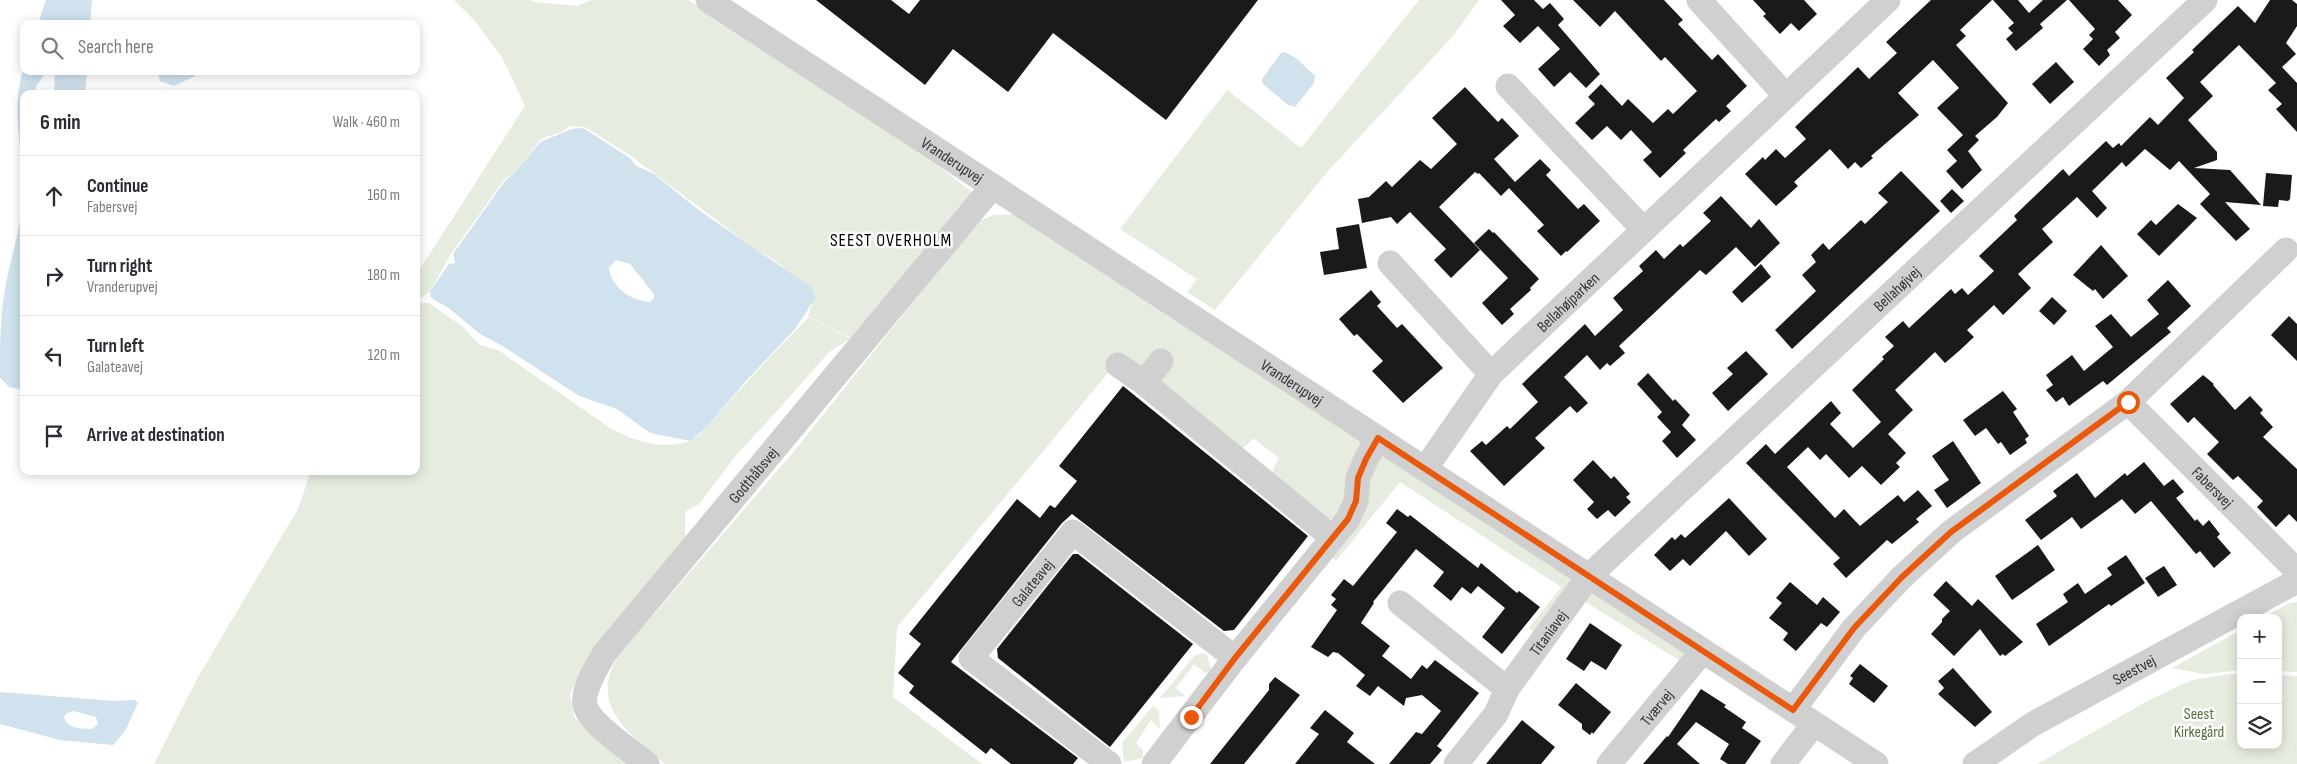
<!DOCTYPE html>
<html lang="en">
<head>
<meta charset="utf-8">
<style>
	body { margin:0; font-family:"Sofia Sans Condensed",sans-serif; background:#f2f2f3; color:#2b2b33 }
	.controls { position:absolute; right:15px; bottom:15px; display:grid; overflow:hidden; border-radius:10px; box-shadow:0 2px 12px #0003 }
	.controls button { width:45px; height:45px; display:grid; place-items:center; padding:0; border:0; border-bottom:1px solid #e1e1e2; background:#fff; color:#2b2b33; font:25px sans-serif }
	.stop { position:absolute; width:15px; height:15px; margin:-11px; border:4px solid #ea580c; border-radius:50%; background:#fff }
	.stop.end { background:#ea580c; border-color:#fff; box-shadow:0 1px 5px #0008 }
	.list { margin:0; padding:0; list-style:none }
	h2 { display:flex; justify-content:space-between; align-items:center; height:65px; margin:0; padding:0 20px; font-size:21px }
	h2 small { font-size:16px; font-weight:400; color:#7c7c81 }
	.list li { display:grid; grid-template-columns:32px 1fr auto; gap:15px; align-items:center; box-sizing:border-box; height:80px; padding:0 20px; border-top:1px solid #e1e1e2 }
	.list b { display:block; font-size:19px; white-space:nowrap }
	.list p { margin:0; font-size:16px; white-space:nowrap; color:#7c7c81 }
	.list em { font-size:16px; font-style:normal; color:#7c7c81 }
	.icon { flex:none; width:28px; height:28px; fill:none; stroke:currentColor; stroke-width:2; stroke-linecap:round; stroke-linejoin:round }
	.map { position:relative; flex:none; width:2297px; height:764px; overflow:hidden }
	.search { position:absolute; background:#fff; box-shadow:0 2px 12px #0003; left:20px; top:20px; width:400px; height:55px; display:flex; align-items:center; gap:12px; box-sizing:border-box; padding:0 18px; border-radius:10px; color:#7c7c81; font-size:19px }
	.panel { position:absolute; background:#fff; box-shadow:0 2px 12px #0003; left:20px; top:90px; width:400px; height:385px; border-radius:10px }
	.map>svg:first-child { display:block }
	.green { fill:#e6ecdf }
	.water { fill:#cfe2ee; fill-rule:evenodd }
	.building { fill:#1a1a1a }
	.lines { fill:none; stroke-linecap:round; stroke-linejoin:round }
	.minor { stroke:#d0d0d0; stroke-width:25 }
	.route { stroke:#ea580c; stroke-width:6 }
	.labels { text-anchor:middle; stroke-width:5; stroke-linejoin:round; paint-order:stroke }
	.street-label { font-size:16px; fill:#333; stroke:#fff }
	.park-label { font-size:16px; fill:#56703f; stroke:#fff }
	.neighbourhood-label { font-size:18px; letter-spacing:1px; fill:#000; stroke:#fff }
</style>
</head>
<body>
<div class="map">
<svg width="2297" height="764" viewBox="0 0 2297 764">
	<rect width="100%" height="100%" fill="#fff"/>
	<g class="green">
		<polygon points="454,0 531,0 535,2 577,6 592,0 688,0 828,91 945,171 973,193 850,338 808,316 815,293 774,260 751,246 631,156 585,127 570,126 560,133 545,137 539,141 518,169 504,180 451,254 430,291 417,301 416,275 525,106 502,57 474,20"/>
		<polygon points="1419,0 1479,0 1453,36 1328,171 1215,310 1187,292 1197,279 1120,229 1227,90 1301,148"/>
		<path d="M1017 214 1363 437 1351 489 1337 518 1323 519 1272 478 1273 469 1279 458 1253 438 1245 447H1236L1163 388 1162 380 1148 365 1139 367 1122 356 897 627 893 697 982 764H665C637 739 592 711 613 666 617 657 625 649 631 641L795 450 977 222 994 215Z"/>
		<path d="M416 303H429L463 327 480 345 498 350 610 428C636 442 661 450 690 441 699 438 709 425 715 418 745 383 776 350 809 317L850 339 829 352 778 410 738 453 699 504 685 512V542L580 675 570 694 574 717 629 764H154L198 677 298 509 311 471H416Z"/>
		<polygon points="1383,456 1570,578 1570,589 1534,632 1529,628 1561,587 1400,482 1336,561 1329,553 1374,462"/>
		<polygon points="1590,592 1692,658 1688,666 1581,599"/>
		<polygon points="2297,602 2297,672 2278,671 2278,618 2263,618 2287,604"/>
		<polygon points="2241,630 2241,670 2204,674 2172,668"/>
		<polygon points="1206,653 1212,672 1205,673 1194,664 1176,688 1185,696 1160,698 1195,655"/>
		<polygon points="2229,674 2241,674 2241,745 2278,745 2278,675 2297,676 2297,764 2037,764 2151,699 2192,680"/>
		<polygon points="1153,706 1159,711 1160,729 1151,720 1136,743 1143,750 1143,758 1124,762 1122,743"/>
	</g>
	<g class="water">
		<polygon points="46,0 92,0 90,24 38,24"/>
		<polygon points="1285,52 1296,58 1315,76 1314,83 1295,107 1288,105 1262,83 1262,79 1281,53"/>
		<path d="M24 68V71H47L36 86 35 94H24V390L9 387 0 378C0 346 0 315 6 283 11 257 20 231 22 204 27 157 8 115 24 68Z"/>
		<polygon points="55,71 87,71 85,94 54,94"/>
		<polygon points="157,71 198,71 195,76 174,86 160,81"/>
		<path d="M583 128 630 158 636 166 654 174 700 211 811 287 816 297 795 329 745 382 706 428 691 441 650 433 617 409 579 396 501 345 480 334 450 309 431 298 430 291 449 264 455 263 453 254 505 181 518 169 540 142 572 129ZM616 260 630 264 654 294V298L650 302C631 301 611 287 609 268Z"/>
		<path d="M0 692 114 701 135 700 138 703 125 731 113 745 60 740 0 724ZM74 711 96 717 98 724 92 729C81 728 68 730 64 717L67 713Z"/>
	</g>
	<g class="building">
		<polygon points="816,0 891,0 909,14 920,0 1258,0 1166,120 1053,33 1008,92 953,49 925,85"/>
		<polygon points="1501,0 1534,0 1543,9 1550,3 1564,19 1558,25 1600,74 1586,88 1570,72 1554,87 1538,69 1560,49 1538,26 1520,43 1503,26 1515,15"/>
		<polygon points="1573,0 1664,0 1683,20 1678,24 1712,60 1718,54 1747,86 1726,106 1731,111 1719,122 1716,119 1683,150 1686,153 1660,178 1643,160 1652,152 1631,130 1621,140 1607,126 1592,140 1575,123 1595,104 1588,97 1601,84 1622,106 1628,99 1653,123 1668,109 1673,114 1697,91 1665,57 1661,61 1615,11 1600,27"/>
		<polygon points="1753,0 1804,0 1817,14 1799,31 1791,23 1780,34 1763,16 1766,14"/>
		<polygon points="1931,0 1992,0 1960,30 1966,36 1956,45 2008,103 1997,117 1975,136 1979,140 1968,151 1982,170 1962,189 1946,171 1957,161 1947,150 1963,135 1937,108 1959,88 1933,60 1898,93 1919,115 1871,156 1873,158 1861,168 1855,162 1848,169 1830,149 1794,182 1798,186 1776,206 1745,174 1763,157 1765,160 1776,149 1785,158 1806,139 1795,127 1858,67 1869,79 1897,53 1886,42"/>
		<polygon points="1993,0 2018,0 2029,13 2043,0 2067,0 2040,24 2043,28 2016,51 2006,39 2013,33 2008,28 2014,23"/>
		<polygon points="2069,0 2118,0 2132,15 2115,32 2120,38 2107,50 2110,55 2099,66 2083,49 2093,39 2089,35 2095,29"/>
		<polygon points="2270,0 2292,0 2297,4 2297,26 2286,43 2296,54 2282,67 2297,83 2297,132 2276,109 2282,104 2268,90 2276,83 2239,45 2200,82 2213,96 2188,120 2217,152 2217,160 2194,168 2230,170 2261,205 2225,202 2250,229 2236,241 2200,204 2210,194 2179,161 2170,170 2145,149 2126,167 2122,162 2092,191 2107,208 2097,218 2077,197 2042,229 2053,242 2018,274 2031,288 2003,315 1994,305 1967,330 1974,337 1959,351 1945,363 1935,352 1895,390 1913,410 1888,434 1906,453 1896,463 1900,467 1881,485 1862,466 1849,478 1826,454 1820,460 1808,447 1787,467 1835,518 1844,509 1860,526 1898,495 1904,502 1918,490 1932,506 1916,519 1919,522 1892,544 1887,540 1846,578 1833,564 1840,558 1746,463 1766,444 1775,454 1831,401 1841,413 1830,424 1853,448 1881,422 1852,390 1884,359 1882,357 1894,346 1885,337 1903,321 1909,328 1951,289 1955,294 1962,288 1968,295 1994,271 1979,256 2017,220 2014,216 2063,169 2069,176 2106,141 2113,148 2119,143 2121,146 2150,117 2158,125 2184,98 2166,78 2194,52 2192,50 2238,6 2255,23"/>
		<polygon points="2056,62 2074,82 2050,104 2032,84"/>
		<polygon points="1465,87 1498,122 1502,118 1519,136 1494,159 1515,182 1540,159 1551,170 1546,175 1578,209 1584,204 1600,221 1567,252 1566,251 1561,256 1537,231 1544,225 1509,188 1501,196 1479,173 1478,174 1475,172 1439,207 1480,250 1451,278 1434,260 1446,249 1410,212 1397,224 1391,217 1362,223 1358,199 1369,197 1386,181 1392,187 1420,160 1431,169 1457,144 1432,118"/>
		<polygon points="1901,171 1940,211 1792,349 1775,330 1816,291 1802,275 1816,262 1811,255 1823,243 1829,250 1861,220 1865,224 1888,202 1878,193"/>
		<polygon points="2266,173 2292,175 2290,199 2288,201 2279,200 2278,207 2263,206"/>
		<polygon points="1952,189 1964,201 1951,213 1940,201"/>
		<polygon points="1721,196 1751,228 1759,219 1780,243 1755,267 1736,247 1706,275 1700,270 1619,346 1625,353 1610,366 1607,363 1600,370 1587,355 1564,377 1588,403 1577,413 1570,406 1535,438 1545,448 1504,486 1470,451 1482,441 1486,445 1507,426 1510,429 1538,402 1522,384 1585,324 1595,336 1623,310 1613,298 1643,271 1639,266 1656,250 1664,259 1680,244 1683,247 1711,221 1703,213"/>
		<polygon points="2178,204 2197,218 2159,256 2137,234 2151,220 2156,225"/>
		<polygon points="1359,224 1367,268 1324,275 1320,252 1339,249 1336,228"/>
		<polygon points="1489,229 1493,233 1494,232 1539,279 1530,288 1531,290 1510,309 1514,314 1502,325 1482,303 1508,278 1474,243"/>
		<polygon points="2101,245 2128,276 2103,299 2095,289 2093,291 2073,275"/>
		<polygon points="1761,264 1771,277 1742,303 1732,292"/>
		<polygon points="2168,280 2191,306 2167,328 2171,332 2107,385 2103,381 2069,406 2063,397 2056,402 2046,390 2053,385 2046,375 2072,355 2084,371 2113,347 2095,326 2111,314 2131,337 2159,314 2147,300"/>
		<polygon points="1371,290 1381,302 1377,306 1397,328 1402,324 1443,368 1403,403 1372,371 1383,361 1357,334 1354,336 1339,319"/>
		<polygon points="2052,297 2067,311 2054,325 2039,311"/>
		<polygon points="2289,316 2297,324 2297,361 2271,335"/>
		<polygon points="1746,351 1768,374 1728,411 1712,393 1733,374 1727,368"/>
		<polygon points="1648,373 1673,401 1675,399 1690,415 1682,425 1696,440 1677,458 1662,441 1671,432 1657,417 1662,412 1637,384"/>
		<polygon points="2203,375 2214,384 2213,385 2235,410 2250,396 2263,410 2260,413 2273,427 2263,437 2297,469 2297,522 2289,514 2276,527 2257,507 2263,501 2238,476 2233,480 2207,454 2219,442 2194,417 2188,423 2170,404"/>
		<polygon points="1123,386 1308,536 1234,630 1224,631 1072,514 1062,523 951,662 1078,758 1073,764 1011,764 991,748 986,754 909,693 914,686 898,673 921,644 909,634 1017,499 1040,518 1050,505 1055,508 1077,481 1059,466"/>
		<polygon points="2003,391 2017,409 2013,412 2029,436 2025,439 2027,443 2010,455 2001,442 1998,444 1986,428 1975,436 1963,420"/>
		<polygon points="1953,441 1981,483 1947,508 1934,490 1949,480 1932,456"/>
		<polygon points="1593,460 1611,479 1614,476 1630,494 1626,497 1631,502 1615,517 1608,510 1597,519 1587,509 1594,502 1573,480"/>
		<polygon points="2144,462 2164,486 2173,479 2184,492 2176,498 2195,521 2197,519 2203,526 2209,520 2220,534 2217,537 2231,553 2214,568 2200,551 2196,554 2151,501 2135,514 2122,499 2081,529 2072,517 2041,540 2025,520 2057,496 2053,491 2077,473 2095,498 2125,473 2127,476"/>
		<polygon points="1729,498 1767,539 1749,556 1726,531 1690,566 1683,559 1670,571 1654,555 1672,537 1675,540 1681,534 1685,538"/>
		<polygon points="1397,509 1408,517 1410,515 1478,568 1481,563 1517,593 1519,591 1540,607 1502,654 1482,637 1505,608 1478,586 1471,594 1462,587 1451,601 1433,586 1444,572 1416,549 1373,602 1374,603 1361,623 1390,646 1382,656 1411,679 1422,665 1427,669 1435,660 1479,693 1437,746 1442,750 1430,764 1389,764 1416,732 1422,734 1441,711 1422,695 1406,698 1404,706 1378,686 1370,696 1356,686 1365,675 1338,653 1333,652 1328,657 1311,647 1337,610 1331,605 1336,599 1331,595 1344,579 1353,586 1397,532 1386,523"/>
		<polygon points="2038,545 2055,570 2012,600 1995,576"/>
		<polygon points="1073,554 1078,554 1193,644 1110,747 998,658 997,649"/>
		<polygon points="2126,555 2145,583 2111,606 2109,604 2049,646 2036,624 2068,602 2063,594 2078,583 2085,594 2112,575 2107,568"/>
		<polygon points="2164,566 2177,585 2158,597 2145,578"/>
		<polygon points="1946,581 1972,606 1978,599 2023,642 2005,656 2003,654 2000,656 1980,629 1954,656 1931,634 1942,622 1942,619 1950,611 1933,595"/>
		<polygon points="1790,582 1817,605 1823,597 1840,612 1827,627 1821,623 1796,651 1783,640 1788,633 1769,618 1782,603 1776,598"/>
		<polygon points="1590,623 1622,645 1606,670 1591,661 1584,671 1566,659"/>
		<polygon points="1860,664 1888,686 1874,703 1849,684 1853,678 1850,676"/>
		<polygon points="1953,668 1992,712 1975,727 1938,694 1944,688 1938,681"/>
		<polygon points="1275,677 1300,695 1244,764 1210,764 1269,690 1269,684"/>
		<polygon points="1576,683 1611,712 1593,734 1592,732 1590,735 1582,729 1582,724 1558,705"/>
		<polygon points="1701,689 1726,705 1724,707 1746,722 1742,728 1761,741 1745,764 1728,764 1720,759 1729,744 1696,722 1677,744 1700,764 1643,764 1667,736 1668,737"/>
		<polygon points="1325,710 1354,733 1347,742 1375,764 1295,764 1319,734 1310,728"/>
		<polygon points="1522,720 1555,747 1541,764 1486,764"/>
	</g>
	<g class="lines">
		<g class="minor">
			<path id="s1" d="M708 0 1876 764"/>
			<polyline points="1699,0 1786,96"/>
			<polyline points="1508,86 1644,230"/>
			<polyline points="1390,263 1491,374"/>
			<polyline points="1118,365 1144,383 1332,537"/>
			<polyline points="1144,383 1161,361"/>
			<path id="s2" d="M2128 402 2297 571"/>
			<path id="s3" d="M1425 469 1491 374 1888 0"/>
			<polyline points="1400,603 1507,689"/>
			<polyline points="1793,710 1854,628 1902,577 1951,532 2128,402 2286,250"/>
			<path id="s4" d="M647 764C632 751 589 724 585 705 582 689 597 667 604 654L993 186"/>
			<path id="s5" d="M1109 764 971 658 1073 532 1235 658"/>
			<polyline points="1154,764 1235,658 1348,519 1356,501 1358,478 1366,459 1378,438"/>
			<path id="s6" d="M1456 764 1496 714 1507 689 1589 576 2205 0"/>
			<path id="s7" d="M1609 764 1703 651"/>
			<polyline points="1783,764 1814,724"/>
			<path id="s8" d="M1975 764 2033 724 2297 581"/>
		</g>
	</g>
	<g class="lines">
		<polyline class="route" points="1191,717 1235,658 1348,519 1356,501 1358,478 1366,459 1378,438 1793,710 1854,628 1902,577 1951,532 2128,402"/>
	</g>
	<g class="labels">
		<g class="street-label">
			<text dy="6" stroke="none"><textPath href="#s1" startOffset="292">Vranderupvej</textPath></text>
			<text dy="6" stroke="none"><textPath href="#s6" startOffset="652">Bellahøjvej</textPath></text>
			<text dy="6" stroke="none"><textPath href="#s3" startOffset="221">Bellahøjparken</textPath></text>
			<text dy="6" stroke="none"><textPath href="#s1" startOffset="698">Vranderupvej</textPath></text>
			<text dy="6" stroke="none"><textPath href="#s4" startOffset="375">Godthåbsvej</textPath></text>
			<text dy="6" stroke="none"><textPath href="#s2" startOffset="120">Fabersvej</textPath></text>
			<text dy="6" stroke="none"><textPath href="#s5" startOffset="271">Galateavej</textPath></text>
			<text dy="6" stroke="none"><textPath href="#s6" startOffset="161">Titaniavej</textPath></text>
			<text dy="6" stroke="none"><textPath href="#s8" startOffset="185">Seestvej</textPath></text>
			<text dy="6" stroke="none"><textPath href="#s7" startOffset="74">Tværvej</textPath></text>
		</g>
		<g class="park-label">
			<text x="2199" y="719">Seest<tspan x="2199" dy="18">Kirkegård</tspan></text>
		</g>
		<g class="neighbourhood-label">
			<text x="891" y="246">SEEST OVERHOLM</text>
		</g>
	</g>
</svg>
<div class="controls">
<button>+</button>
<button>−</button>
<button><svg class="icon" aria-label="layers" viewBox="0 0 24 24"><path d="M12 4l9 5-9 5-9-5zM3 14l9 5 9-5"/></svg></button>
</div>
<div class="stop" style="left:2128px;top:402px"></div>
<div class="stop end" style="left:1191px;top:717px"></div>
<div class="search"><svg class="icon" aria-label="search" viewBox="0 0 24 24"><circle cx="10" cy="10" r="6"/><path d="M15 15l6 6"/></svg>Search here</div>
<section class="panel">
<h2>6 min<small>Walk · 460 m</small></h2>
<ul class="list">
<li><svg class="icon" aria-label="ahead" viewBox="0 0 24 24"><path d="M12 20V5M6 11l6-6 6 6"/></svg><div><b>Continue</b><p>Fabersvej</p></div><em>160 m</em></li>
<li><svg class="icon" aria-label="right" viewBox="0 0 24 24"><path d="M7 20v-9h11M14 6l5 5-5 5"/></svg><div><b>Turn right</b><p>Vranderupvej</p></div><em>180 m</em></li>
<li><svg class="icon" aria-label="left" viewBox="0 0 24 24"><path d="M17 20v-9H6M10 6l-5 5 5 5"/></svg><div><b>Turn left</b><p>Galateavej</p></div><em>120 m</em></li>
<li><svg class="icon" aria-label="arrive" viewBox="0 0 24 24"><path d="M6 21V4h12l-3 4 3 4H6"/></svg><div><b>Arrive at destination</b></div></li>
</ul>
</section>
</div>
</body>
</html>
